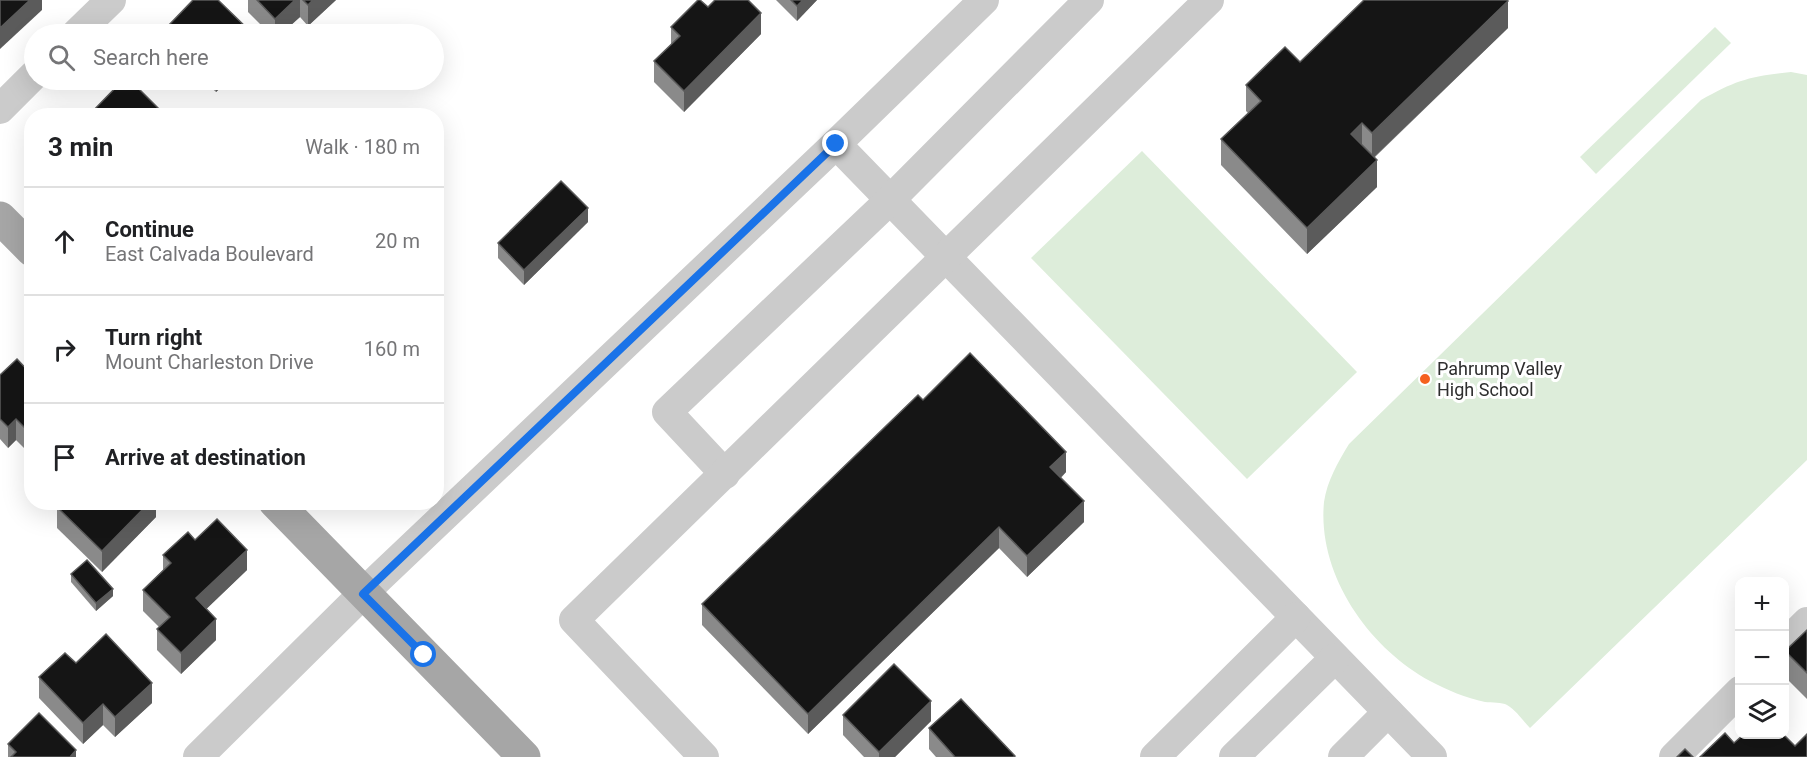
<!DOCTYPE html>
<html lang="en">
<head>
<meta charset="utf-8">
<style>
	body { margin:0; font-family:Roboto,sans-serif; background:#f6f6f6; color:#202124 }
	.controls { position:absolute; right:18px; bottom:18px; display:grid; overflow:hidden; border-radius:12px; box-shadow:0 6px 24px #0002 }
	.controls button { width:54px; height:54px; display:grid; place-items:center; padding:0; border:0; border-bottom:2px solid #e0e0e0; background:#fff; color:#202124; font:30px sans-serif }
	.stop { position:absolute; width:18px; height:18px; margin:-14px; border:4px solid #1a73e8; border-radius:50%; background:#fff }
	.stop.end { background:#1a73e8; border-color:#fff; box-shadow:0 2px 6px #0008 }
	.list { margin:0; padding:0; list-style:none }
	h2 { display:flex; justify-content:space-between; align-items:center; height:78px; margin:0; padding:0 24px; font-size:26px }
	h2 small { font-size:20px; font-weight:400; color:#757577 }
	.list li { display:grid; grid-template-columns:39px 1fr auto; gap:18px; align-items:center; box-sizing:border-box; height:108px; padding:0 24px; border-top:2px solid #e0e0e0 }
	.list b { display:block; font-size:22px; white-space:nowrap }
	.list p { margin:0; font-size:20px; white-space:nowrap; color:#757577 }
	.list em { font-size:20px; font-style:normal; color:#757577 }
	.icon { flex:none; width:33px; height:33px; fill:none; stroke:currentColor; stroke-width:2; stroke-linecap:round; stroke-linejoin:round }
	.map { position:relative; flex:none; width:1807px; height:757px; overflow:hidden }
	.search { position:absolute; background:#fff; box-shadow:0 6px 24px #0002; left:24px; top:24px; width:420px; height:66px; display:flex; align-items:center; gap:15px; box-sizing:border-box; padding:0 21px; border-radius:33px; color:#757577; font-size:22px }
	.panel { position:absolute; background:#fff; box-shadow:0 6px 24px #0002; left:24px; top:108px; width:420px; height:402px; border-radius:24px }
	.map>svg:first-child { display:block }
	.grass { fill:#ddedda }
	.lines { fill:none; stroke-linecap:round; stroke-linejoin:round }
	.minor { stroke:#cbcbcb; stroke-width:30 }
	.major { stroke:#a6a6a6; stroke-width:33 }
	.wall { fill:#8a8a8a }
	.shaded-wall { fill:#5b5b5b }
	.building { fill:#151515; stroke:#5b5b5b; stroke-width:1.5 }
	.route { stroke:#1a73e8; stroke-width:8 }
	.poi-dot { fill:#f5611f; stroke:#fff; stroke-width:2 }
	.labels { text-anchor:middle; stroke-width:6; stroke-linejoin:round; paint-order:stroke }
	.poi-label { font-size:18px; fill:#2e2e2e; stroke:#fff; text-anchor:start }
</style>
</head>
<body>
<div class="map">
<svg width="1807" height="757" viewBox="0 0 1807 757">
	<rect width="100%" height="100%" fill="#fff"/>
	<g class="grass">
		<polygon points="1715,27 1731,43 1596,174 1580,157"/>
		<path d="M1791 72 1807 75V460L1530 728C1523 721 1516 710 1507 705 1502 702 1492 703 1485 702 1466 698 1447 690 1430 681 1369 648 1317 575 1324 502 1327 481 1338 462 1349 444L1701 100C1736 80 1751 76 1791 72Z"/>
		<polygon points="1142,151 1357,372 1247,479 1031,258"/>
	</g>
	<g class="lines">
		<g class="minor">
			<polyline points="76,34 111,0"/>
			<polyline points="0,109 34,75"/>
			<polyline points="836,144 1432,757"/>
			<polyline points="725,474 667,412 890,200 1089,0"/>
			<polyline points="1784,645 1807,622"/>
			<polyline points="198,757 379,578 836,144 984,0"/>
			<polyline points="704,757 574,620 1209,0"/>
			<polyline points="1155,757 1296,617"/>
			<polyline points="1234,757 1335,658"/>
			<polyline points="1343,757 1388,712"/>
			<polyline points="1674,757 1740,691"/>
		</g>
		<g class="major">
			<polyline points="0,218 32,250"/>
			<polyline points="275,502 524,757"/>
		</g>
	</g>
	<g class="wall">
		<polygon points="248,0 336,0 308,26 300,17 281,34 270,34 248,12"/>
		<polygon points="776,0 817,0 797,21"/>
		<polygon points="708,7 761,34 684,112 654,82 654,61 671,45 671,27"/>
		<polygon points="169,25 253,34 169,34"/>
		<polygon points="1508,28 1374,158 1377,187 1307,254 1221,165 1221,139 1248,113 1246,111 1246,85 1300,62"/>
		<polygon points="203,80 229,80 216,92"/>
		<polygon points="588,222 524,285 498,258 498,243"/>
		<polygon points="0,375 32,375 32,456 16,440 8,448 0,439"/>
		<polygon points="923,400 1066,472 1061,478 1084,522 1027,577 999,548 808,734 702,625 702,604"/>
		<polygon points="156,502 156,517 102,572 57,528 57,507"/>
		<polygon points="195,540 247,570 206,609 216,640 181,674 157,650 157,629 159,627 143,611 143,590 163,570 163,555"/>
		<polygon points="71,574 113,596 96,611 71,582"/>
		<polygon points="1807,630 1807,699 1785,677 1785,651"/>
		<polygon points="76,663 152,703 115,737 103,725 83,744 39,698 39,677"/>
		<polygon points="843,715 931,721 895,757 864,757 843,735"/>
		<polygon points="929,728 1015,757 936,757 929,749"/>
		<polygon points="8,744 76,757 8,757"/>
	</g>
	<g class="shaded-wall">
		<polygon points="30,0 42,0 42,10 0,49 0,28"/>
		<polygon points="295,0 300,0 300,17 281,34 275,34 275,19"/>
		<polygon points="313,0 336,0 308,26 308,5"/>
		<polygon points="803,0 817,0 797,21 797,6"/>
		<polygon points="1508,1 1508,28 1372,159 1372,133"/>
		<polygon points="761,13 761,34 684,112 684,91"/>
		<polygon points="216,80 229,80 216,92"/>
		<polygon points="1362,123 1362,149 1351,134"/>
		<polygon points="1377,160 1377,187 1307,254 1307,228"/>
		<polygon points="588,208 588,222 524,285 524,270"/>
		<polygon points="16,419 16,440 8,448 8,427"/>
		<polygon points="1066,452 1066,472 1050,488 1050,467"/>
		<polygon points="1084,501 1084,522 1027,577 1027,556"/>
		<polygon points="150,502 156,502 156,517 102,572 102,551"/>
		<polygon points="999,527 999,548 808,734 808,714"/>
		<polygon points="247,550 247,570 196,619 196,598"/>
		<polygon points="113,589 113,596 96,611 96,603"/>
		<polygon points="216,619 216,640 181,674 181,653"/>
		<polygon points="152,683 152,703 115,737 115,717"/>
		<polygon points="931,701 931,721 895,757 879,757 879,752"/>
		<polygon points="103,704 103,725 83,744 83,723"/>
		<polygon points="76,750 76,757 70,757"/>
	</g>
	<g class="building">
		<polygon points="0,0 30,0 0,28"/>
		<polygon points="193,0 218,0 253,34 179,34 169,25"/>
		<polygon points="257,0 295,0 275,19"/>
		<polygon points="303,0 313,0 308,5"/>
		<polygon points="698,0 700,0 708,7 715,0 748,0 761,13 684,91 654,61 680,36 671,27"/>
		<polygon points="791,0 803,0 797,6"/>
		<polygon points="1364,0 1507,0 1508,1 1372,133 1362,123 1351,134 1377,160 1307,228 1221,139 1261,101 1246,85 1285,47 1300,62"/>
		<polygon points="123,80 130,80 166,116 89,116 89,115"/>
		<polygon points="561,181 588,208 524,270 498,243"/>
		<polygon points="970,353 1066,452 1050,467 1084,501 1027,556 999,527 808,714 702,604 918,395 923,400"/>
		<polygon points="17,359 32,375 32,435 16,419 8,427 0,419 0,375"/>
		<polygon points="62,502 150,502 102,551 57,507"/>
		<polygon points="217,519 247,550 196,598 216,619 181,653 157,629 170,617 143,590 171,563 163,555 188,532 195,540"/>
		<polygon points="87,560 113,589 96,603 71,574"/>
		<polygon points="1807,630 1807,673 1785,651"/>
		<polygon points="106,634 152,683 115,717 103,704 83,723 39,677 65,653 76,663"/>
		<polygon points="894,664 931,701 879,752 843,715"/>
		<polygon points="961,699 1015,756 1013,757 955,757 929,728"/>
		<polygon points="39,713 76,750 70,757 11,757 16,752 8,744"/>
		<polygon points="1725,733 1734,743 1743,735 1784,735 1795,746 1807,734 1807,757 1700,757"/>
		<polygon points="1685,749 1693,757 1677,757"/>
	</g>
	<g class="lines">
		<polyline class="route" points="424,655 363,594 836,144"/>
	</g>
	<circle class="poi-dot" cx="1425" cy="379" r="6"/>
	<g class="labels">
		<g class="poi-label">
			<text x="1437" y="375">Pahrump Valley<tspan x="1437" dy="21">High School</tspan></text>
		</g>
	</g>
</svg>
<div class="controls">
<button>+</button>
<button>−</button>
<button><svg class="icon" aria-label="layers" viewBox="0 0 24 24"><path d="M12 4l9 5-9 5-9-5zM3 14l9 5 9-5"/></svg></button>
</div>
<div class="stop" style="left:424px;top:655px"></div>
<div class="stop end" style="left:836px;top:144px"></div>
<div class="search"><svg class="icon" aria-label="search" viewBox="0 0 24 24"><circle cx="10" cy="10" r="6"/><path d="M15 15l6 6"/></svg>Search here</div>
<section class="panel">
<h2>3 min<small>Walk · 180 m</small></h2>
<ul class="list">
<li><svg class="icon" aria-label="ahead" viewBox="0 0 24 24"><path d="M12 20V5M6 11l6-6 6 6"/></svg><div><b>Continue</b><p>East Calvada Boulevard</p></div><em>20 m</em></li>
<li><svg class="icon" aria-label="right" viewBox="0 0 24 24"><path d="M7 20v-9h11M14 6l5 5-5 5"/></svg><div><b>Turn right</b><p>Mount Charleston Drive</p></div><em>160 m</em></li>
<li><svg class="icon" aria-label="arrive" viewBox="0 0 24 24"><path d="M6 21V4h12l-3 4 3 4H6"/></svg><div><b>Arrive at destination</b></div></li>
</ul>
</section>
</div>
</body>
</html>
